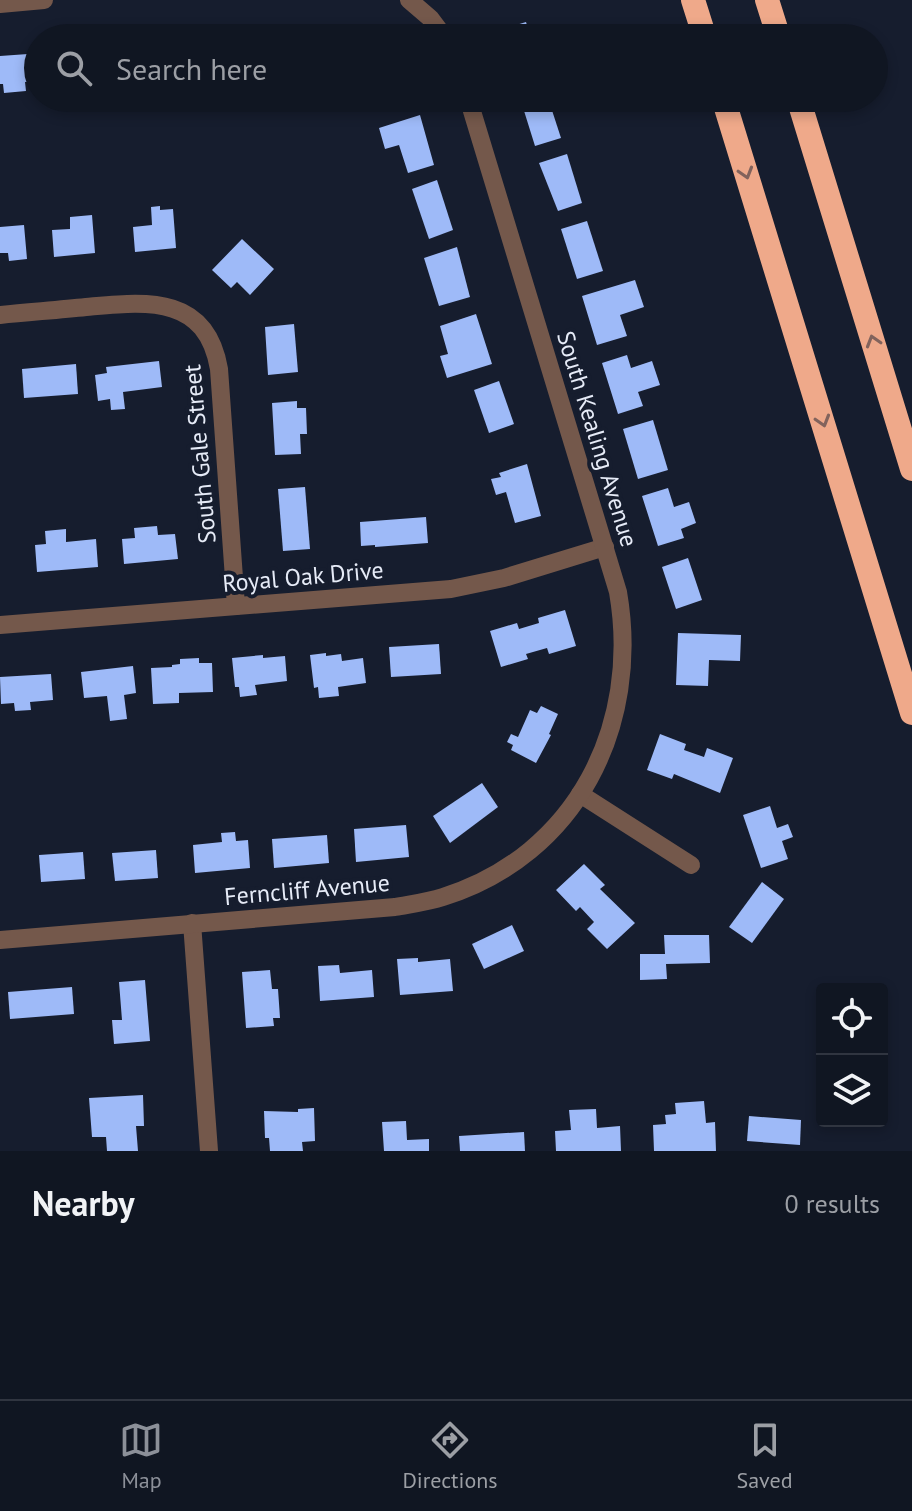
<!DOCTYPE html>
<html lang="en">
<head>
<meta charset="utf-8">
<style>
	body { margin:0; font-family:"PT Sans",sans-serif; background:#1e232f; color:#f1f3f6 }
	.controls { position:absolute; right:24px; bottom:24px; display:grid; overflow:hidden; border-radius:8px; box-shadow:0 4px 12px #0003 }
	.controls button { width:72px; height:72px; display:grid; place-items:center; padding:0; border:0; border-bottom:2px solid #303540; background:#101622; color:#f1f3f6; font:40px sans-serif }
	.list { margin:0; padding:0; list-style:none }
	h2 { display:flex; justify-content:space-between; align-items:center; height:104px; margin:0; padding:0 32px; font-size:34px }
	h2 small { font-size:26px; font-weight:400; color:#9c9fa5 }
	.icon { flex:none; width:44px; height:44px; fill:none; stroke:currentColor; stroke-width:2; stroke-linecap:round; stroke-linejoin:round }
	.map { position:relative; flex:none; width:912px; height:1151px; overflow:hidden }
	.search { position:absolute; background:#101622; box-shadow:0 4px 12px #0003; left:24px; right:24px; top:24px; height:88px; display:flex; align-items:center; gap:20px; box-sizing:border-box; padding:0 28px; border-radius:44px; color:#9c9fa5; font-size:30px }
	.sheet { height:248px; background:#101622 }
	nav { display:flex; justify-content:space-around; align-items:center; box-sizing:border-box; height:112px; border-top:2px solid #303540; background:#101622; font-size:22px; color:#9c9fa5 }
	nav a { display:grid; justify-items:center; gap:4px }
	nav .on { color:#8c9099 }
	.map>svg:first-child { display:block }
	.building { fill:#9ebaf8 }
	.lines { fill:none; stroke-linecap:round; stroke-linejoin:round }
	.street { stroke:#74584b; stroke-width:18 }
	.highway { stroke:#efa98a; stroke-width:24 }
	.oneway { stroke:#82635c }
	.labels { text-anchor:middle; stroke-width:8; stroke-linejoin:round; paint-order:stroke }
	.street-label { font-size:24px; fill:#e6ebf7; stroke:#161d2e }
</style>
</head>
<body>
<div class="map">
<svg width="912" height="1151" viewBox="0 0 912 1151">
	<rect width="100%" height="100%" fill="#161d2e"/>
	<g class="building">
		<polygon points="526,22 531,38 502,38 500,30"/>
		<polygon points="360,28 372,38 351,38"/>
		<polygon points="296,32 297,38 275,38 274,33"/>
		<polygon points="28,54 28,56 38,55 38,81 25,82 26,91 4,93 3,84 0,84 0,56"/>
		<polygon points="520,98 548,98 561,138 535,146"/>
		<polygon points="420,115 434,165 408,173 399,145 385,149 379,128"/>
		<polygon points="567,154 582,203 558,211 539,163"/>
		<polygon points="437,180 453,230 429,239 412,189"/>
		<polygon points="160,206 160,210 173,209 176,248 135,252 133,227 152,225 151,207"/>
		<polygon points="92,215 95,253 54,257 52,230 70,229 70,217"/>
		<polygon points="587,221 603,271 577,279 561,229"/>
		<polygon points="24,225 27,259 9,261 8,253 0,253 0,227"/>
		<polygon points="242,239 274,269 250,295 237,282 231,288 212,270"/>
		<polygon points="457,247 470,297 439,306 424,258"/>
		<polygon points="635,280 644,307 620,315 627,336 597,345 582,296"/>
		<polygon points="476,314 492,364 447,378 440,356 448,354 440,326"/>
		<polygon points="294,324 298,372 268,375 265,327"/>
		<polygon points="627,355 631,368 652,361 660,385 638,392 643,406 618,414 602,363"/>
		<polygon points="159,361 162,387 123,392 125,409 111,410 110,399 98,401 95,375 107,373 106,367"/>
		<polygon points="76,364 78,394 24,398 22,369"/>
		<polygon points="499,381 514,424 489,433 474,390"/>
		<polygon points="297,401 297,408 306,408 307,434 300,434 301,454 275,455 272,403"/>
		<polygon points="653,420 668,470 638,479 623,429"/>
		<polygon points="527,464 541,516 515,523 506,492 496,495 491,479 501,477 499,473"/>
		<polygon points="305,487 310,549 283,551 278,489"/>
		<polygon points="668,488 674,507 689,502 696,523 681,529 684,538 658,546 642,496"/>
		<polygon points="426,517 428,543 375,547 375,545 361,546 360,522"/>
		<polygon points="157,526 158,535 175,534 178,559 124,564 122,539 135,538 134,528"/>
		<polygon points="66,529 66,542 96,539 98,567 37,572 35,545 46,544 45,531"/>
		<polygon points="688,558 702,600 676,609 662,567"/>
		<polygon points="565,610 576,646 549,654 547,648 526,654 528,659 501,667 490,631 517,623 519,629 539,623 538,618"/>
		<polygon points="678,633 741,635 740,661 709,660 708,686 676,685"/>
		<polygon points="439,644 441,674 391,677 389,647"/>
		<polygon points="326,653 326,656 341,654 342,661 363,658 366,683 338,687 339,696 319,698 318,687 314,688 310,655"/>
		<polygon points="263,655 263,658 285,656 287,681 255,685 257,695 240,697 239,687 235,687 232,658"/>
		<polygon points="199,658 199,663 212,663 213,692 179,693 179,703 153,704 151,668 172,667 172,665 180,664 180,659"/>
		<polygon points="133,666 136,693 124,695 127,719 110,721 107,696 84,698 81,672"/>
		<polygon points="51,674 53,700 30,702 31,710 15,711 14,703 1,704 0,677"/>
		<polygon points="541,706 558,714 549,734 551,735 536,763 511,750 513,745 507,742 511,734 518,737 530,710 537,713"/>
		<polygon points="660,734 686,744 684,750 704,757 707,748 733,758 720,793 674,774 672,779 647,770"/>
		<polygon points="482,783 498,807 450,843 433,816"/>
		<polygon points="770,806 777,828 788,824 793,837 782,841 788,859 761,868 743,815"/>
		<polygon points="406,825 409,857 356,862 354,829"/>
		<polygon points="235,832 236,841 248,840 250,868 195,873 193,845 222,842 221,833"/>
		<polygon points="327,835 329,863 274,868 272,839"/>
		<polygon points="156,850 158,878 115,881 112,853"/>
		<polygon points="83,852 85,879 41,882 39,855"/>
		<polygon points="584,864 605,885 600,889 635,923 607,949 587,929 594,922 580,907 576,911 556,890"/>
		<polygon points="762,882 784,899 752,943 729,927"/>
		<polygon points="512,925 524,951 484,969 472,944"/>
		<polygon points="664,935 709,935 710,963 666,964 667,979 640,980 640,954 665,954"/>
		<polygon points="418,958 418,962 450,959 453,991 400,995 397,959"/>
		<polygon points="339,965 340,973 372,970 374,997 320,1001 318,966"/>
		<polygon points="270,970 272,989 278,989 280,1018 273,1018 274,1026 246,1028 242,972"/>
		<polygon points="145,980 150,1041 114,1044 112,1020 122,1020 119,982"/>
		<polygon points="72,987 74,1014 10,1019 8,992"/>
		<polygon points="143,1095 144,1126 136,1126 138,1151 107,1151 106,1137 92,1137 89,1098"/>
		<polygon points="704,1101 706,1123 715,1122 716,1151 654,1151 653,1125 666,1124 665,1115 676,1114 675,1103"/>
		<polygon points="314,1108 315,1141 302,1142 303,1151 270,1151 269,1138 265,1138 264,1111 298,1112 298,1109"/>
		<polygon points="596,1109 597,1128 620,1126 621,1151 556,1151 555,1131 571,1130 569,1110"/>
		<polygon points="749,1116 801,1120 800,1145 747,1141"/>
		<polygon points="406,1121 407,1140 429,1139 429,1151 384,1151 382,1122"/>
		<polygon points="524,1132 525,1151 460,1151 459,1136"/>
	</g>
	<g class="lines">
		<g class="street">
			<polyline points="409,0 430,18 445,38"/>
			<polyline points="0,4 44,0"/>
			<path d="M0 315C29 312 58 310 86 307 144 302 206 293 219 369L236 606"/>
			<polyline points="0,625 451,589 504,578 605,547"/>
			<polyline points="580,794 691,865"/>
			<polyline points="192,923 209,1151"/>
			<path d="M0 940 395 907C411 904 428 902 443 897 577 855 641 725 618 592L468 98"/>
		</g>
		<g class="highway">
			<polyline points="693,0 705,38"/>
			<polyline points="767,0 779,38"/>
			<polyline points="723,98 912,713"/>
			<polyline points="798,98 912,469"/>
		</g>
	</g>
	<defs><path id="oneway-chevron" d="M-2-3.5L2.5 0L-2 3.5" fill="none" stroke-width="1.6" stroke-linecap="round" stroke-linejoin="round" transform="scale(2)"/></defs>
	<g class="oneway">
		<use href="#oneway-chevron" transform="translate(746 173) rotate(73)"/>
		<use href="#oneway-chevron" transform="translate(873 341) rotate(-107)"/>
		<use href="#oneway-chevron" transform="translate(823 421) rotate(73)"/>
	</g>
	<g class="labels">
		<g class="street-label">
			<text transform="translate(597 439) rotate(73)" y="8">South Kealing Avenue</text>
			<text transform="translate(200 454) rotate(-95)" y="8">South Gale Street</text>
			<text transform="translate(303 577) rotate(-5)" y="8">Royal Oak Drive</text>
			<text transform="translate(307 890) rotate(-5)" y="8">Ferncliff Avenue</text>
		</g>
	</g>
</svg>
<div class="controls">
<button><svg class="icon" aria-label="locate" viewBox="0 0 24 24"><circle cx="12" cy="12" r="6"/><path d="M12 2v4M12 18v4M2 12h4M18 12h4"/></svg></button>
<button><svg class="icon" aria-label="layers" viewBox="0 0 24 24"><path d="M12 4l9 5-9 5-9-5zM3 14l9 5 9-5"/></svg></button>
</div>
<div class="search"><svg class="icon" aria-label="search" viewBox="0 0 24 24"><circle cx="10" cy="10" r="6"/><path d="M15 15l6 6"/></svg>Search here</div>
</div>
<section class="sheet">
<h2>Nearby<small>0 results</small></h2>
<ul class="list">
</ul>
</section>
<nav>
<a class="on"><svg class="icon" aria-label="map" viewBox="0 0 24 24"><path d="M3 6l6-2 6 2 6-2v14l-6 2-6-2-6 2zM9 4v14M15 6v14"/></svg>Map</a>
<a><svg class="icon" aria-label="directions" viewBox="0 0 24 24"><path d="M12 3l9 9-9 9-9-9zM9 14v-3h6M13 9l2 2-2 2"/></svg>Directions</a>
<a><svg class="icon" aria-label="saved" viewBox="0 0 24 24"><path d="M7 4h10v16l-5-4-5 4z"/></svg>Saved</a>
</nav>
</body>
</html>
